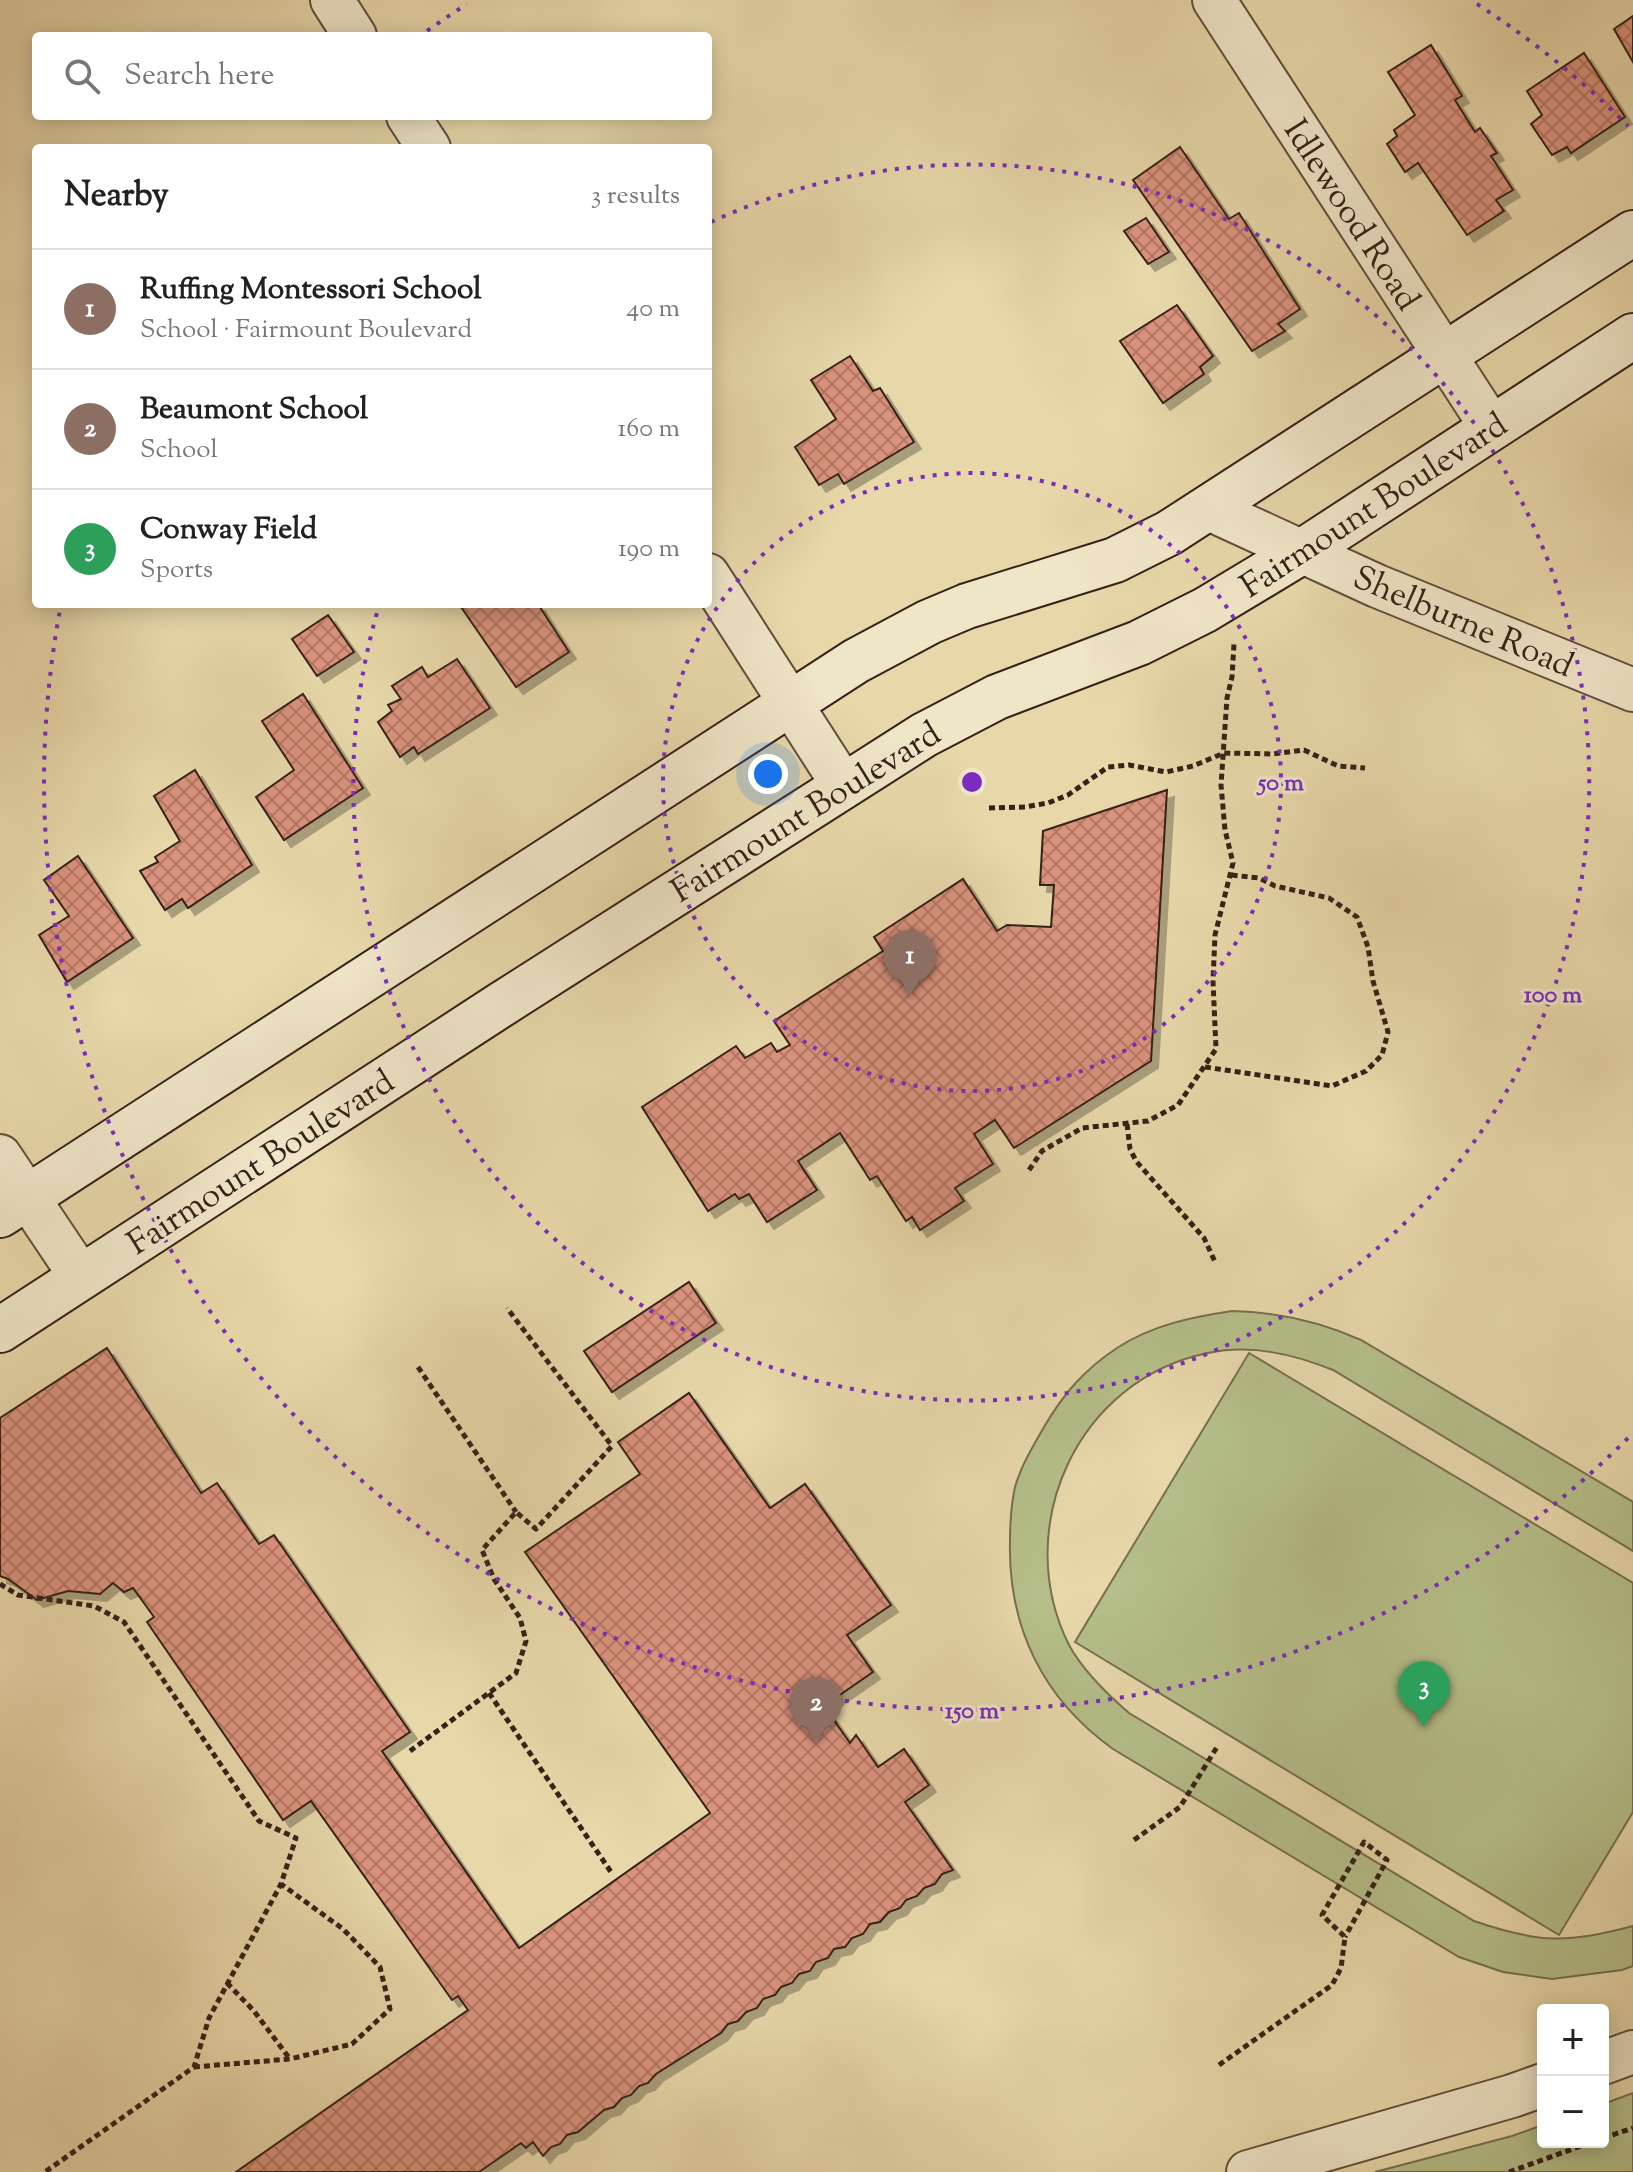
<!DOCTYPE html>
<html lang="en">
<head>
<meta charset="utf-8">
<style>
	body { margin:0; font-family:"Sorts Mill Goudy",serif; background:#f2f2f2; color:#222 }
	.controls { position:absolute; right:24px; bottom:24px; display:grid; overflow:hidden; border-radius:8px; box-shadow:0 4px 20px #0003 }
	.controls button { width:72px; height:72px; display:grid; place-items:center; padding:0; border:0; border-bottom:2px solid #e0e0e0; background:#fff; color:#222; font:40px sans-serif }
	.you { position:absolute; left:768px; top:774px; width:28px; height:28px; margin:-20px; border:6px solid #fff; border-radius:50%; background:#1a73e8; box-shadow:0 0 0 12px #1a73e833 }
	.badge { display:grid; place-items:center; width:52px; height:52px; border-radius:50%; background:#8f2418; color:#fff; font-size:26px; font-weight:700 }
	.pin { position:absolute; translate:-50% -66px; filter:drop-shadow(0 2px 4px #0008) }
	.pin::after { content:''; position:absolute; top:42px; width:28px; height:24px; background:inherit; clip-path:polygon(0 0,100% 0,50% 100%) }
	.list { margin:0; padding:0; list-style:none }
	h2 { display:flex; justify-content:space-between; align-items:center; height:104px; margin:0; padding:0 32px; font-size:34px }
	h2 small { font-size:26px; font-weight:400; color:#767676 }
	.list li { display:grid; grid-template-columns:52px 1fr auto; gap:24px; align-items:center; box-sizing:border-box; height:120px; padding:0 32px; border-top:2px solid #e0e0e0 }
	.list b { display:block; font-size:30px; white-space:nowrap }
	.list p { margin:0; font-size:26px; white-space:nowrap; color:#767676 }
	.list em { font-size:26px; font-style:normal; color:#767676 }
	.icon { flex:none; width:44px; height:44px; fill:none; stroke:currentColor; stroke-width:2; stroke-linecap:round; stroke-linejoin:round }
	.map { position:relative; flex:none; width:1633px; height:2172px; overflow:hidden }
	.search { position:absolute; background:#fff; box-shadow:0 4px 20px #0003; left:32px; top:32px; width:680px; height:88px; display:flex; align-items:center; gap:20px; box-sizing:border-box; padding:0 28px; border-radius:8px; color:#767676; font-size:30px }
	.panel { position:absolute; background:#fff; box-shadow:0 4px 20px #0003; left:32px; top:144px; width:680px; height:464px; border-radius:8px }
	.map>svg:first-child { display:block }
	.park { fill:#b5be88; stroke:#766f50; stroke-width:2 }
	.building { fill:url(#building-cross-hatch); stroke:#362018; stroke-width:2; filter:url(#shadow) }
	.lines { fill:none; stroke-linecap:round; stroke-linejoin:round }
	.minor-casing { stroke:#624e3c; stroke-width:46 }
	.secondary-casing { stroke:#362018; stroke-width:48 }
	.path { stroke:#362018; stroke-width:5; stroke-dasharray:6 4; stroke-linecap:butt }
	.minor { stroke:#efe5c7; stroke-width:42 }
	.secondary { stroke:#efe5c7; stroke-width:44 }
	.ring { fill:none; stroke:#7b2cbf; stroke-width:4; stroke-dasharray:4 8 }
	.labels { text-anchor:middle; stroke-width:6; stroke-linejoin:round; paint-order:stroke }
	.street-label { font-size:34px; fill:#362018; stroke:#efe5c7 }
	.centre { fill:#7b2cbf; stroke:#efe5c7; stroke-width:4 }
	.ring-label { font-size:24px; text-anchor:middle; font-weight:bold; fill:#7b2cbf; stroke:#efe5c7; stroke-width:6; stroke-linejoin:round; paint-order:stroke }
</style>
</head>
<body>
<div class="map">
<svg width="1633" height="2172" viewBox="0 0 1633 2172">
	<defs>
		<pattern id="building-cross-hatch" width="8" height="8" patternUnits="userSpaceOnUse" patternTransform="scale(2)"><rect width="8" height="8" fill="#db927d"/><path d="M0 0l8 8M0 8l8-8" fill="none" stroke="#b27765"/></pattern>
		<filter id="shadow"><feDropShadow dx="7" dy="7" stdDeviation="0" flood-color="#0004"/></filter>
	</defs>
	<rect width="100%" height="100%" fill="#e7d7a9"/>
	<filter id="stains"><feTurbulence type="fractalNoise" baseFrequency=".0025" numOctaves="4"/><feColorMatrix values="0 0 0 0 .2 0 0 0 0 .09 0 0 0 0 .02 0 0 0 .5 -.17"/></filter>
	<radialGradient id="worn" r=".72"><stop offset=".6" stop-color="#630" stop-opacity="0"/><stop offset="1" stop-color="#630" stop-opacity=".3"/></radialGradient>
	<g class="park">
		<path d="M1232 1311C1278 1312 1319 1321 1361 1340L1633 1502V1551L1333 1370C1293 1354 1251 1344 1208 1353 1078 1379 1010 1527 1069 1645 1083 1671 1107 1694 1129 1713L1474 1921C1538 1943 1567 1944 1633 1926V1966L1622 1970 1552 1979 1503 1972 1459 1957 1113 1749C1043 1699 1008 1627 1010 1542 1010 1523 1011 1505 1015 1487 1021 1466 1033 1446 1044 1427 1064 1393 1084 1370 1117 1348 1152 1325 1192 1317 1232 1311Z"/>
		<polygon points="1249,1353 1633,1583 1633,1812 1559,1935 1075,1642"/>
		<polygon points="1633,2093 1633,2172 1375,2172 1512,2136 1543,2125 1543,2142 1603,2142 1603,2104"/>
	</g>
	<g class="building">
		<polygon points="1633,16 1633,62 1614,29"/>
		<polygon points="1431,45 1462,96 1455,100 1475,132 1480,128 1497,153 1491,156 1513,190 1496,200 1504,211 1467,235 1418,163 1405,172 1387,144 1397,136 1394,130 1415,115 1388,72"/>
		<polygon points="1584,53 1625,117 1571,153 1567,147 1552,155 1531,124 1542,115 1527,91"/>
		<polygon points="1180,147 1229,219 1239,213 1300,309 1278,324 1285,331 1252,351 1133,180"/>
		<polygon points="1146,218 1169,252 1148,264 1124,231"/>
		<polygon points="1177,305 1213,356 1200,367 1204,374 1163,403 1120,341"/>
		<polygon points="850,356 873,391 880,388 914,442 844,484 838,474 819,485 795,447 836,419 811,380"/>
		<polygon points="459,604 507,604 509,607 514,604 538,604 569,652 516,687"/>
		<polygon points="328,615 354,652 317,676 292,639"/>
		<polygon points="457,659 490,708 418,754 414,747 400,757 378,722 392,711 388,705 401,699 392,686 422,667 428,677"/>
		<polygon points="303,694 363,788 284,840 256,797 294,770 262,721"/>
		<polygon points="195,770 252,865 188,908 182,899 165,910 140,871 158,862 155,857 180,841 154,796"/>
		<polygon points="1167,790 1151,1061 1014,1148 995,1120 974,1134 993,1164 955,1188 964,1201 920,1230 912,1217 906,1221 877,1176 870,1180 840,1133 798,1161 817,1190 767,1222 749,1194 739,1199 735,1194 708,1211 642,1107 736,1046 745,1058 771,1043 777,1052 790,1045 774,1021 883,951 874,937 963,879 997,931 1007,925 1051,927 1054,885 1040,885 1043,831"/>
		<polygon points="78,856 133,938 67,982 39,935 69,916 44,880"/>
		<polygon points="689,1282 716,1323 612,1392 584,1351"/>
		<polygon points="107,1348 201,1493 217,1483 259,1544 274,1535 410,1732 382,1751 519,1948 710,1813 525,1552 640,1474 618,1442 689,1393 770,1508 805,1484 891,1605 847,1635 873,1672 824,1706 850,1743 856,1735 878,1767 904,1749 929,1785 905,1802 953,1870 942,1874 935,1884 924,1888 917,1896 906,1900 900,1908 889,1912 880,1922 870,1924 863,1934 852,1938 845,1947 834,1949 828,1958 816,1962 810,1971 799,1974 792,1983 781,1987 775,1995 763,1999 757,2008 746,2012 738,2021 728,2024 721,2033 656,2074 648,2083 639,2086 631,2095 622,2098 614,2107 604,2110 578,2132 567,2135 560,2144 551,2147 543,2156 533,2142 526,2148 521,2143 479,2172 236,2172 468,2010 458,1996 452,2000 311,1801 283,1820 147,1622 154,1617 133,1588 124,1592 113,1583 100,1594 68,1591 37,1600 8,1579 0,1576 0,1418"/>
	</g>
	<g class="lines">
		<g class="minor-casing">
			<g id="minor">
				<polyline points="332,0 355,36"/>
				<polyline points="1214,0 1492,428"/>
				<polyline points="408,116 429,148"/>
				<polyline points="1209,509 1377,586 1633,690"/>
				<polyline points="708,575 843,785"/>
				<polyline points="0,1156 81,1277"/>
				<polyline points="1603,2063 1633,2052"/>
				<polyline points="1248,2172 1512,2096 1543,2085"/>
			</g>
		</g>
		<g class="secondary-casing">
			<g id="secondary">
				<polyline points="0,1215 856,661 929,622 967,606 1115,560 1169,533 1633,233"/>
				<polyline points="0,1330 502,1004 924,735 997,697 1139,643 1205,610 1303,551 1633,336"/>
			</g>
		</g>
		<g class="path">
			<polyline points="989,808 1025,807 1048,803 1068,795 1108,767 1129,765 1166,772 1193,766 1224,753 1273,754 1304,750 1338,766 1365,768"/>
			<polyline points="1205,1067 1332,1086 1366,1071 1382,1055 1388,1032 1373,981 1368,947 1357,917 1329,898 1275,886 1259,878 1231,875"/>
			<polyline points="1127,1124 1130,1149 1136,1161 1204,1238 1216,1264"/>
			<polyline points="1029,1170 1042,1151 1082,1128 1148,1121 1178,1105 1216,1049 1213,981 1215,935 1233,863 1225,830 1221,785 1227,698 1232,677 1234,644"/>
			<polyline points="418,1367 516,1512"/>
			<polyline points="0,1584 18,1595 94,1606 124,1622 259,1821 296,1838 281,1884 209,2018 194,2067 45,2172"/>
			<polyline points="489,1693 611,1872"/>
			<polyline points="410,1751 516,1673 526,1641 520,1618 494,1579 482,1550 516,1512 536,1529 612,1446 507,1308"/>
			<polyline points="1134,1840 1180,1807 1217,1747"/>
			<polyline points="227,1983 254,2011 290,2059"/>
			<polyline points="1219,2065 1332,1985 1341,1968 1345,1937 1322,1915 1364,1842 1387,1860 1345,1937"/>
			<polyline points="194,2067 290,2059 352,2044 390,2009 380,1967 343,1929 281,1884"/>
			<polyline points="1603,2138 1633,2128"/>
			<polyline points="1509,2172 1592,2142"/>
		</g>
		<use href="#minor" class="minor"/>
		<use href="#secondary" class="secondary"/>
	</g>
	<g class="ring">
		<circle cx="972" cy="782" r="309"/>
		<path d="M711 222A618 618 0 1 1 379 606"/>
		<path d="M1628 1438A928 928 0 0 1 61 605M427 31A928 928 0 0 1 467 4M1477 4A928 928 0 0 1 1628 126"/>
	</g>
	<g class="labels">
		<g class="street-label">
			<text transform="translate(1353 214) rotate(57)" y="12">Idlewood Road</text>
			<text transform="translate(1373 504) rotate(-33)" y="12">Fairmount Boulevard</text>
			<text transform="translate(1464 620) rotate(23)" y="12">Shelburne Road</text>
			<text transform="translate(805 811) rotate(-32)" y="12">Fairmount Boulevard</text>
			<text transform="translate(260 1161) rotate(-33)" y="12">Fairmount Boulevard</text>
		</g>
	</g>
	<circle cx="972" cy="782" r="12" class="centre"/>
	<g class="ring-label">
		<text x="1281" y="790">50 m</text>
		<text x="1553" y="1002">100 m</text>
		<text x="972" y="1718">150 m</text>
	</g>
	<rect width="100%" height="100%" filter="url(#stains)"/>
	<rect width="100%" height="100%" fill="url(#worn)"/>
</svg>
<div class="controls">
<button>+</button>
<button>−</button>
</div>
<div class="you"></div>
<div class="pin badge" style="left:910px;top:996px;background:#8d6e63">1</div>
<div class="pin badge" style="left:816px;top:1743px;background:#8d6e63">2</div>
<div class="pin badge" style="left:1424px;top:1727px;background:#2e9e5b">3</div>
<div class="search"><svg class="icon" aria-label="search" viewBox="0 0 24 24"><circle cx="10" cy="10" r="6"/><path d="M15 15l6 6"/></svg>Search here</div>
<section class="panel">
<h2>Nearby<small>3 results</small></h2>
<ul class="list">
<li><span class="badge" style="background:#8d6e63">1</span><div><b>Ruffing Montessori School</b><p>School · Fairmount Boulevard</p></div><em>40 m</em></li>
<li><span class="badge" style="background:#8d6e63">2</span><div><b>Beaumont School</b><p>School</p></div><em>160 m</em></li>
<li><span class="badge" style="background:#2e9e5b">3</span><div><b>Conway Field</b><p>Sports</p></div><em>190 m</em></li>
</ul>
</section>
</div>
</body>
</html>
